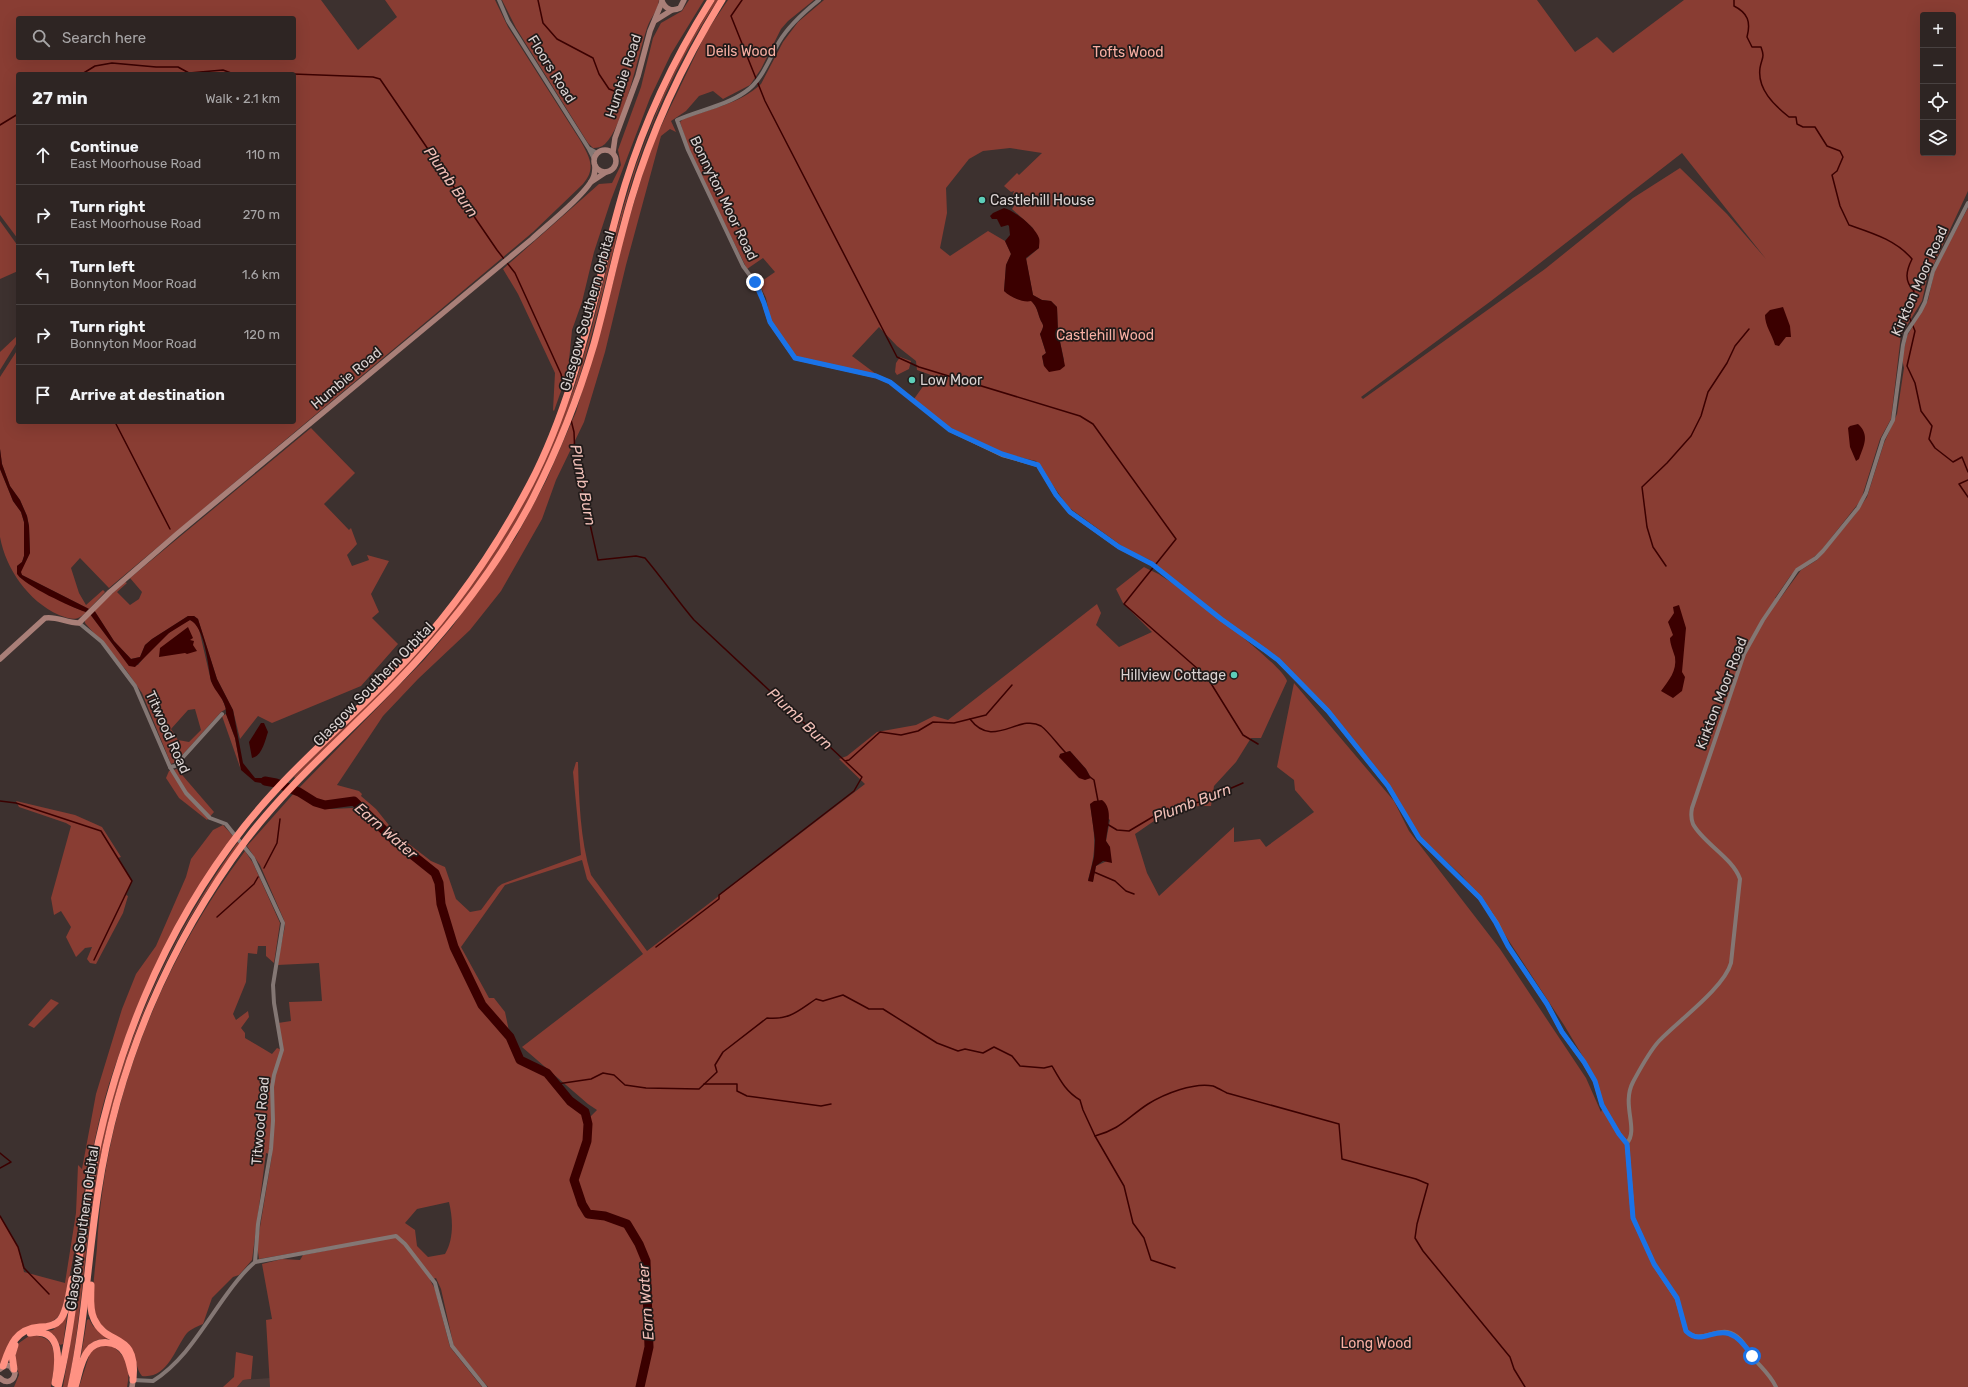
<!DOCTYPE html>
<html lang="en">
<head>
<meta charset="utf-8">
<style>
	body { margin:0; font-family:Rubik,sans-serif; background:#3a3130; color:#f1f3f6 }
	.controls { position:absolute; right:12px; top:12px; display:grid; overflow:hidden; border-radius:4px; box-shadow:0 4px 16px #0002 }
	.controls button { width:36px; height:36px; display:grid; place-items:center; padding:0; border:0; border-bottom:1px solid #494241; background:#2e2523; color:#f1f3f6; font:20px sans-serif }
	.stop { position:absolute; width:12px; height:12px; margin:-9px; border:3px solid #1a73e8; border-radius:50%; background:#fff }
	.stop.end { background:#1a73e8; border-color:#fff; box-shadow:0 1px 4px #0008 }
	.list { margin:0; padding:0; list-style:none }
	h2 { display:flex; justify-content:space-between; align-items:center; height:52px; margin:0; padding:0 16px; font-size:17px }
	h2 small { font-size:13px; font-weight:400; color:#a7a5a6 }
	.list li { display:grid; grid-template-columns:26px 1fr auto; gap:12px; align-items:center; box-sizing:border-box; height:60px; padding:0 16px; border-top:1px solid #494241 }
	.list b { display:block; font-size:15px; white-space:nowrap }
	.list p { margin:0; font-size:13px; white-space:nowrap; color:#a7a5a6 }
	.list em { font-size:13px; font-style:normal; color:#a7a5a6 }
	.icon { flex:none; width:22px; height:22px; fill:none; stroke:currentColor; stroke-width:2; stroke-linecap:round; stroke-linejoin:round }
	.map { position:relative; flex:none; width:1968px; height:1387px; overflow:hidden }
	.search { position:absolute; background:#2e2523; box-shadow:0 4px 16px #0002; left:16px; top:16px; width:280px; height:44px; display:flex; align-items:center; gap:10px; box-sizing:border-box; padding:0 14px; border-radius:4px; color:#a7a5a6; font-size:15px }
	.panel { position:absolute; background:#2e2523; box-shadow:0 4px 16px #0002; left:16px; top:72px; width:280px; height:352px; border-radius:4px }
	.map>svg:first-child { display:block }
	.built { fill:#4d3b38 }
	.green { fill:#893d33; fill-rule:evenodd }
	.water { fill:#3b0000 }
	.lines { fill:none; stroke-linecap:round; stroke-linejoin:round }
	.stream { stroke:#3b0000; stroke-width:1.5 }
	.river { stroke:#3b0000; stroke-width:9 }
	.street { stroke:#847774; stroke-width:4 }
	.secondary { stroke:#a97f78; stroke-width:5.5 }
	.highway { stroke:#ff9283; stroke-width:7 }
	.route { stroke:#1a73e8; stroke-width:5 }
	.poi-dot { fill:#5dceb9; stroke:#201a19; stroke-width:1.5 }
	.labels { text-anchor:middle; stroke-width:3.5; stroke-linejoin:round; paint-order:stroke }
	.park-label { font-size:14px; fill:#f8afa3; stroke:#201a19 }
	.street-label { font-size:14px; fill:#dad2d1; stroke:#201a19 }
	.poi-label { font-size:14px; fill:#dad2d1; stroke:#201a19; text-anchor:start }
	.water-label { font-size:15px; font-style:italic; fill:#f0bfb7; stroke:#201a19 }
</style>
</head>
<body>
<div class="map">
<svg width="1968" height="1387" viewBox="0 0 1968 1387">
	<rect width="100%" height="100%" fill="#3d312f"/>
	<polygon class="built" points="270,1378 270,1387 237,1387 243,1380"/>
	<g class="green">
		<path d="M0 0H321L358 50 397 17 385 0H495L508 27 580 140C589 156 597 168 583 184L533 232 109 588 80 558 71 568 79 593 86 605 103 590 105 592 89 609 22 575 20 572 30 553 29 526 27 516 20 500 10 486 2 464 0 449V377L18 349V422H294V74H18V239L0 215ZM18 18H294V58H18Z"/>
		<path d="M502 0H659C658 11 650 18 647 28 638 55 624 126 605 144 601 147 598 148 593 148L588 143 516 28Z"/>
		<polygon points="689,0 704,0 671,54 650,98 611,200 594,252 582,302 572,330 568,371 554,411 553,410 555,373 518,294 503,269 599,184 612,183 621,165 618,150 641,87 653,38 661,23 682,11"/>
		<path d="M715 0H718C679 58 650 122 630 188 607 267 593 347 563 424 533 503 485 579 429 643 388 691 340 733 295 778L294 777 299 771 378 693 485 564 562 417 574 388 591 331 616 231 636 165 662 98 684 52Z"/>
		<path d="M728 0H814L788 21 781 29 761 69 750 85 723 99 713 91 699 96 686 111 671 121 676 132 670 129 661 136 626 265 605 352 584 422 556 480 542 519 501 591 470 630 418 679 383 716 337 785 359 791 362 794 361 796 376 809 396 834 431 861 445 867 456 899 470 912 481 910 498 887 502 884 581 855 573 772 576 762H578C579 799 580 839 591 875L647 951 865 784 839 759 847 756 877 732 916 725 934 716 948 720 1097 604 1101 613 1096 625 1119 647 1152 632 1123 603 1116 589 1144 567C1151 571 1158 573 1163 577 1183 589 1283 665 1287 681L1261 738H1251L1236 762 1214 786 1211 806C1174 805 1164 814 1135 834L1147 873 1159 896 1234 827V842L1260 839 1266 847 1314 812 1295 790 1294 780 1277 767 1294 683 1394 801 1409 831 1500 949 1586 1078 1601 1112 1604 1104 1594 1075 1564 1025 1505 935 1492 912 1462 876 1420 837 1399 800 1383 776 1331 712 1279 658 1268 650 1220 616 1150 560 1126 549 1068 507 1036 461 1005 454 947 426 914 399 931 375 917 370 916 361 897 346 879 327 852 356 876 374 796 356 771 322 766 298 759 283 775 272 763 258 747 269 690 153 680 122 683 119C709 109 740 104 761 84L783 42 798 22 824 0H1537L1575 52 1597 37 1613 53 1684 0H1968V191L1927 279 1922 301 1901 335 1891 419 1880 439 1861 500 1820 552 1791 575 1775 598 1779 600 1801 570 1817 560 1854 516 1867 497 1884 443 1897 414 1904 368 1902 359 1907 336 1928 300 1935 269 1968 208V1387H488L454 1347 441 1289 436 1278 430 1280 435 1289 450 1347 482 1387H270L266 1320 272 1319 262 1264 282 1259 300 1260 303 1255 397 1237 398 1235 259 1259 257 1245 272 1155 266 1153 252 1260 239 1275 233 1277 212 1298 203 1324C198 1326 191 1329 187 1333 175 1348 168 1379 142 1376 136 1369 137 1361 133 1354 123 1336 98 1331 93 1310 91 1298 96 1261 97 1247 105 1104 159 965 245 851L253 863 280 923 274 963 266 956V946H258L257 954 248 953 246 982 233 1014 236 1020 248 1011 249 1017 241 1028 245 1033V1038L272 1054 277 1048 282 1050 278 1023 291 1021 289 1002 322 1001 319 963 277 965 285 926 284 920 260 865 247 846 295 792 319 806 331 809 353 808 363 813 403 853 434 876 437 883H440L433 870 396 840 375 816 354 799 326 803 320 802 298 789 424 660 452 627 516 537 546 481 576 412 613 283 625 232 651 147 707 31ZM1923 15H1953V153H1923ZM1010 148 1042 153 1019 175 1017 173 1004 186 1011 192 1014 191 1013 194 1019 199 1012 209 1033 228 1039 248 1026 259 1033 295 1042 300 1051 301 1057 307 1058 332 1064 360 1044 366 1042 356 1046 353 1040 334C1046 323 1042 326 1039 316 1037 309 1036 306 1031 300L1017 299 1004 291 1006 265 1011 254 1005 241 988 231 950 256 940 248 947 213 946 188 969 159 983 151ZM1682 153 1766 259 1727 214 1680 168 1633 198 1545 269 1363 399 1361 397 1491 301ZM1070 751 1086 769 1091 778 1060 754ZM1090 804 1110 820 1106 841 1110 847 1107 861 1096 866 1093 881 1088 880C1097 848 1095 837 1090 804ZM582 860 587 879 643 954 522 1047 588 1104 597 1110 586 1121 583 1115 569 1103 550 1079 542 1072 518 1061 510 1041 509 1031 505 1012 494 998H489L461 947 505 885ZM449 1202C453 1219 454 1239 445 1254L428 1257 417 1246 415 1230 405 1223 417 1209Z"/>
		<polygon points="0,221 18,246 18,271 0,279"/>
		<polygon points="18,335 18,341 0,370 0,352"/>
		<polygon points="900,357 911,361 909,369 897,375 895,372 896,363"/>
		<polygon points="311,428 355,473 324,504 349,530 351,528 357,544 347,555 352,566 369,560 367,555 389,561 371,594 379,612 372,618 398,644 361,686 272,723 258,716 240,739 233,710 217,679 198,619 194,616 188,616 152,639 145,645 140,657 131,659 114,641 94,610 125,582 127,583 117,592 130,605 139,599 142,592 130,578"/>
		<path d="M0 469 13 501 21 512 24 522V556L22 562 17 566 19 577 73 607 86 612C77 622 71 619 59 615 28 601 6 569 0 537 0 520 0 488 0 469Z"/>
		<path d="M90 614 129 666 138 665C151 649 170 628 190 620L194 622 199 629 211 681 221 696 226 709 221 712 176 762 171 764 142 693 126 670 85 623V620ZM195 709 201 730 189 742 178 740 171 729 188 710Z"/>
		<polygon points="226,714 235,738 241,770 222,716"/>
		<polygon points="177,769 214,812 207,820 179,798 166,778 169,771"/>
		<polygon points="16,801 75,815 102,827 121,857 118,858 132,881 126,895 128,896 123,913 96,964 90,963 87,959 92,947 85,948 76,957 66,937 71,927 61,911 54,915 51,898 71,826 66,823 19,807"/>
		<path d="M223 825 234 837C177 910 137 997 109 1084 100 1113 94 1143 88 1173 78 1219 74 1267 61 1312 52 1330 31 1321 18 1332 8 1340 5 1354 0 1364V1216L18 1247 24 1272 65 1283 76 1213 78 1165 82 1169 96 1094 122 1009 136 974 156 946 186 877 191 859 213 830Z"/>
		<path d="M238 842 240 845C162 943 116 1064 95 1186 84 1253 81 1321 68 1387H63C71 1340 78 1294 84 1247 89 1212 93 1177 101 1142 127 1033 172 933 238 842Z"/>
		<polygon points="51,999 59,1003 34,1028 28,1025"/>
		<polygon points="67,1315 63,1344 60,1345 53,1334 45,1331 53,1330"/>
		<path d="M89 1319 93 1326 109 1339C95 1337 88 1345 81 1356L87 1320Z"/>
		<path d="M29 1336C63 1333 54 1367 51 1387H14L19 1375 15 1358 16 1353 19 1343Z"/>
		<path d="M111 1345C127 1357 131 1367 127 1387H79L90 1353 96 1347Z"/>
		<polygon points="236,1352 253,1356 251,1379 243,1380 237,1387 223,1387 234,1377"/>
	</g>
	<g class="water">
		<path d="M1004 208C1014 210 1036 228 1039 238 1040 241 1039 245 1039 248L1026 258 1033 295 1042 300 1051 301 1057 307 1058 332 1065 366 1060 370 1049 372 1044 366 1042 356 1046 353 1040 334C1046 323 1042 326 1039 316 1037 309 1036 306 1031 301 1023 303 1010 297 1004 291L1006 265 1011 254 1005 241 1010 235 1009 226 1008 225 1001 227 997 219H992L990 216 993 213Z"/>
		<path d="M1783 307 1790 326 1791 337H1786L1779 346 1775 345C1772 334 1765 326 1765 315L1770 310Z"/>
		<path d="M1858 424C1870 435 1864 445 1859 459L1856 461 1850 447 1848 428 1850 426Z"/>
		<path d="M0 449 2 464 10 486 20 500 27 516 29 526 30 553 21 572 22 575 89 609 86 612C71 607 25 586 17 574V566L22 562 24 556V522L21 512 13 501 0 469Z"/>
		<path d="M1679 605 1686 628 1682 672 1685 677 1682 691 1673 698 1661 691C1669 680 1677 671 1675 657 1673 650 1670 644 1670 638L1673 635 1668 622 1674 613 1673 607Z"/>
		<path d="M94 610 114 641 131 659 140 657 145 645 152 639 188 616H194L198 619 217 679 233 710 243 763 255 778H267L278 780 274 785 255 782 241 770 235 738 226 714C227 700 215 693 211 681 208 666 205 627 190 620L169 633 135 667 129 666 90 614Z"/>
		<polygon points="188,627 193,638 190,640 194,641 193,645 197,651 187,654 185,653 159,657 160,648"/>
		<path d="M261 723H264L268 732C265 741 262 756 252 758L249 742Z"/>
		<polygon points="1070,751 1086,769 1091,778 1085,780 1079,778 1059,757 1060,754"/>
		<path d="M1102 800C1114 809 1107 828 1106 841L1110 847 1112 863 1103 861 1096 866 1093 882 1088 881 1094 857 1095 840 1090 804 1094 801Z"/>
	</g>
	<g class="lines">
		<g class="stream">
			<polyline points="538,0 543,23 557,39 593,58 599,74 609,89 622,94"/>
			<polyline points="742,0 731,16 765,101 897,357 919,367 1080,416 1093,424 1176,539 1124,604 1207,677 1243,735 1258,744"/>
			<path d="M1734 0V6C1748 13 1751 22 1747 37L1752 47H1761C1765 58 1762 57 1760 68 1757 89 1774 105 1789 117H1796L1797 124 1803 127H1815L1827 146 1840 151 1843 157 1837 171 1832 175 1840 206 1849 225C1872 233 1896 240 1912 259 1906 271 1904 281 1914 291L1906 309 1915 331 1907 366 1915 383 1921 411 1932 426 1929 439 1935 448 1953 462 1962 457 1968 472"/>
			<polyline points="82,74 95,66 112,63 156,67 178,67 189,73 223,70 231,73 281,74"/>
			<polyline points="293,74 373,77 380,79 497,250 515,273 561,374 565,393"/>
			<polyline points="0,125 18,114"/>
			<path d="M571 420 574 432 575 457 598 560 636 556 645 558C662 578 677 600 694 620L845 761 849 760 880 732 901 735 918 731 933 722 954 723 986 715 1012 685"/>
			<polyline points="115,422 170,529"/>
			<polyline points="1968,480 1959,484 1968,497"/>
			<polyline points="1666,566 1653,547 1647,527 1642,487 1667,463 1691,436 1701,416 1708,392 1727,363 1735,346 1749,329"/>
			<path d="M970 719C993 750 1019 713 1041 726 1048 731 1059 746 1066 753"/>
			<polyline points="1090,777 1094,780 1098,801"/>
			<polyline points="0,801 16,803 101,831 132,881 94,960"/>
			<polyline points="1107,824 1117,830 1129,831 1161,812 1199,802 1243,783"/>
			<polyline points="264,868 277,843 280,819"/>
			<polyline points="1094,872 1115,881 1126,891 1134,894"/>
			<polyline points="217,917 254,884 258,877"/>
			<polyline points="656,947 719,899 719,895 854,791 862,777 846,762"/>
			<path d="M557 1084 591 1079 603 1073 614 1075 625 1085 646 1088 699 1089 717 1072 715 1065 723 1052 767 1018C790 1020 798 1011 816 999L823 1001 843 995 869 1009H883L937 1043 958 1051 965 1049 983 1053 994 1047 1012 1056 1020 1066 1044 1068 1052 1066C1060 1080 1066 1092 1080 1100L1083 1110 1095 1136C1121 1129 1128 1117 1148 1104 1164 1094 1194 1082 1213 1086 1218 1088 1223 1091 1227 1093L1339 1124 1342 1159 1416 1179 1428 1184 1417 1224 1415 1238 1423 1251 1510 1357 1514 1369 1525 1387"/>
			<polyline points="704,1084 737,1084 737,1091 747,1096 821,1106 831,1104"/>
			<polyline points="1095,1136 1124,1186 1133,1223 1144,1238 1151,1260 1175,1268"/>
			<polyline points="0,1153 11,1162 0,1168"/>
			<polyline points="0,1216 18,1247 24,1268 49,1294"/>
		</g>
		<polyline class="river" points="265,781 276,783 299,792 315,802 325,805 354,801 395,841 435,873 439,883 441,904 454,947 482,1005 510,1037 520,1060 547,1073 570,1101 585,1112 588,1124 587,1141 574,1180 582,1204 588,1214 605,1216 627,1224 639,1244 646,1261 649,1347 640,1387"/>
		<g class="street">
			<polyline points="499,0 508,21 589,149 594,159"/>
			<path d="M819 0C804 12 789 25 779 42 769 59 762 81 745 92 725 106 699 110 677 120L688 150 743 266 759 288 770 322 795 358 876 376 890 382 950 430 1002 455 1038 465 1056 495 1070 512 1119 547 1152 564 1221 619 1266 651 1278 660 1328 711 1388 786 1419 838 1480 898 1497 923 1508 946 1547 1004 1562 1032 1584 1062 1595 1081 1602 1105 1619 1134 1627 1143"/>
			<polyline points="590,149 597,153"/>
			<polyline points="79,623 102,642 135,686 170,767 186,793 210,818 226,824 253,858 283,923 273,985 274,1003 282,1050 274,1075 272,1087 273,1121 271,1149 258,1224 255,1262"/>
			<polyline points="170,767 175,766 222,714"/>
			<path d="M1627 1143C1639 1129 1621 1105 1633 1082 1640 1069 1649 1052 1659 1041 1678 1021 1724 988 1731 963L1740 879C1733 858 1703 843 1693 824 1691 819 1691 813 1692 808L1744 654 1763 620 1797 570 1816 558 1823 551 1858 508 1866 493 1883 439 1893 420 1903 345 1906 333 1920 312 1925 302 1933 271 1968 203"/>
			<path d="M1627 1143 1633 1218 1654 1264 1677 1299 1686 1331C1699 1344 1712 1330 1727 1332 1742 1335 1747 1350 1755 1360 1763 1369 1771 1376 1776 1387"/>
			<path d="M133 1380 153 1381C186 1360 204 1325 227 1294 235 1283 244 1271 255 1262L396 1236 405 1244 435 1283 452 1346 485 1387"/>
		</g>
		<g class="secondary">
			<path d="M662 1C665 9 672 12 680 8L684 0"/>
			<polyline points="656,20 672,10"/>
			<circle cx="605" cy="161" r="11"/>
			<polyline points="613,152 615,138 638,76 650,31 662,2"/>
			<polyline points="591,182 606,172"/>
			<path d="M0 659 45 618C57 616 66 623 79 623L110 592 177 534 532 239C546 226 586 194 593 178 595 174 595 170 595 166"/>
			<path d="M0 1369 5 1365 10 1366 15 1373C14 1382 6 1384 0 1378"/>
			<polyline points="132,1387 133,1380"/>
		</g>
		<g class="highway">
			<path d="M91 1285C91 1296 89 1309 94 1319 107 1348 138 1330 133 1380"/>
			<path d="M30 1333C63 1327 59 1362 55 1383"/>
			<path d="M3 1366C10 1346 15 1329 40 1327 47 1327 55 1326 60 1320 68 1310 69 1291 72 1279"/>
			<polyline points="14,1369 12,1355 15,1345"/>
			<path d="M58 1387C74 1321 78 1252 90 1185 112 1056 163 930 244 827 288 771 343 726 392 675 447 619 493 554 530 484 579 390 595 286 625 185 645 120 675 57 711 0"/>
			<path d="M71 1387C85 1323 88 1257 98 1192 117 1064 169 944 246 840 291 781 347 734 398 681 451 626 498 566 533 498 558 449 578 398 594 344 607 297 617 247 631 200 652 129 683 63 722 0"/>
			<path d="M75 1387C79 1375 80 1361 88 1351 97 1339 117 1340 125 1353 129 1359 130 1367 132 1374"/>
		</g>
	</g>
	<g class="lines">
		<path class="route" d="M755 282 764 303 770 322 795 358 876 376 890 382 950 430 1002 454 1038 465 1056 495 1070 512 1119 547 1152 564 1221 619 1266 651 1278 660 1328 711 1388 786 1419 838 1480 898 1496 923 1508 946 1547 1004 1562 1032 1584 1062 1595 1081 1602 1105 1619 1134 1627 1144 1633 1218 1654 1264 1677 1298 1686 1331C1707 1352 1722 1308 1752 1356"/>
	</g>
	<g class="poi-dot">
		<circle cx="982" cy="200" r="4"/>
		<circle cx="912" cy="380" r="4"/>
		<circle cx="1234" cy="675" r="4"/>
	</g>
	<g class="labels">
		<g class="park-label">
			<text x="741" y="56">Deils Wood</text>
			<text x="1128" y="57">Tofts Wood</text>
			<text x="1105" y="340">Castlehill Wood</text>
			<text x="1376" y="1348">Long Wood</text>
		</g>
		<g class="street-label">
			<text transform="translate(552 69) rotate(58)" y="5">Floors Road</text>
			<text transform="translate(623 76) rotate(-72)" y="5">Humbie Road</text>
			<text transform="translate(724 198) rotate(64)" y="5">Bonnyton Moor Road</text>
			<text transform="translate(1919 281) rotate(-66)" y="5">Kirkton Moor Road</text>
			<text transform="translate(587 311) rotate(-74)" y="5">Glasgow Southern Orbital</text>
			<text transform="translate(346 378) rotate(-40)" y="5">Humbie Road</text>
			<text transform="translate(373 684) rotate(-46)" y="5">Glasgow Southern Orbital</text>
			<text transform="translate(1721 693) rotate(-69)" y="5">Kirkton Moor Road</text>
			<text transform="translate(168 732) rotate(66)" y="5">Titwood Road</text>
			<text transform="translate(260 1121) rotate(-85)" y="5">Titwood Road</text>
			<text transform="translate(82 1228) rotate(-82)" y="5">Glasgow Southern Orbital</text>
		</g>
		<g class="poi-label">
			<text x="990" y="205">Castlehill House</text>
			<text x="920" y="385">Low Moor</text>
			<text x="1226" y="680" text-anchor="end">Hillview Cottage</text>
		</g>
		<g class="water-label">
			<text transform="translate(451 182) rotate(55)" y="5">Plumb Burn</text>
			<text transform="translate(583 485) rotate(79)" y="5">Plumb Burn</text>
			<text transform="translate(800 719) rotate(43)" y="5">Plumb Burn</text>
			<text transform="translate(1192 803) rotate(-21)" y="5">Plumb Burn</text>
			<text transform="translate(386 831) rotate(41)" y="5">Earn Water</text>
			<text transform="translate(646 1302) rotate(-94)" y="5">Earn Water</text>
		</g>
	</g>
</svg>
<div class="controls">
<button>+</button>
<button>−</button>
<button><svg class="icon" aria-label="locate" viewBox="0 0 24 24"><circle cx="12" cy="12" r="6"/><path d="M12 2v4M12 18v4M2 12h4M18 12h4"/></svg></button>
<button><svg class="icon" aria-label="layers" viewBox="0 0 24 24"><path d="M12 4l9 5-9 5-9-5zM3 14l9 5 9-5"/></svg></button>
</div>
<div class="stop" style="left:1752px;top:1356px"></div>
<div class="stop end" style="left:755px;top:282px"></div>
<div class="search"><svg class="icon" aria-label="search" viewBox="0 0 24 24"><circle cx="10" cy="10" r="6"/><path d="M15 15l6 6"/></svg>Search here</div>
<section class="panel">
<h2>27 min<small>Walk · 2.1 km</small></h2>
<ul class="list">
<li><svg class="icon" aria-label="ahead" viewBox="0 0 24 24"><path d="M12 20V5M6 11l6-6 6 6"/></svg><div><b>Continue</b><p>East Moorhouse Road</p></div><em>110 m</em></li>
<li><svg class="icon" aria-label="right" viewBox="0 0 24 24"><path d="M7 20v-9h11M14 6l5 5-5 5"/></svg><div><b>Turn right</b><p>East Moorhouse Road</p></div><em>270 m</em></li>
<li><svg class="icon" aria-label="left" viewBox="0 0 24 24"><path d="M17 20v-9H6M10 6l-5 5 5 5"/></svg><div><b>Turn left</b><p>Bonnyton Moor Road</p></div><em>1.6 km</em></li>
<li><svg class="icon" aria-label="right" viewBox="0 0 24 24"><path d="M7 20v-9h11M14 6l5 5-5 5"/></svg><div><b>Turn right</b><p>Bonnyton Moor Road</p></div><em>120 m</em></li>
<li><svg class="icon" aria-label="arrive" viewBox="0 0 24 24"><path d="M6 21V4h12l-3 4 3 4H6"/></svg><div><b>Arrive at destination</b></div></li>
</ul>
</section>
</div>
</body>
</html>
